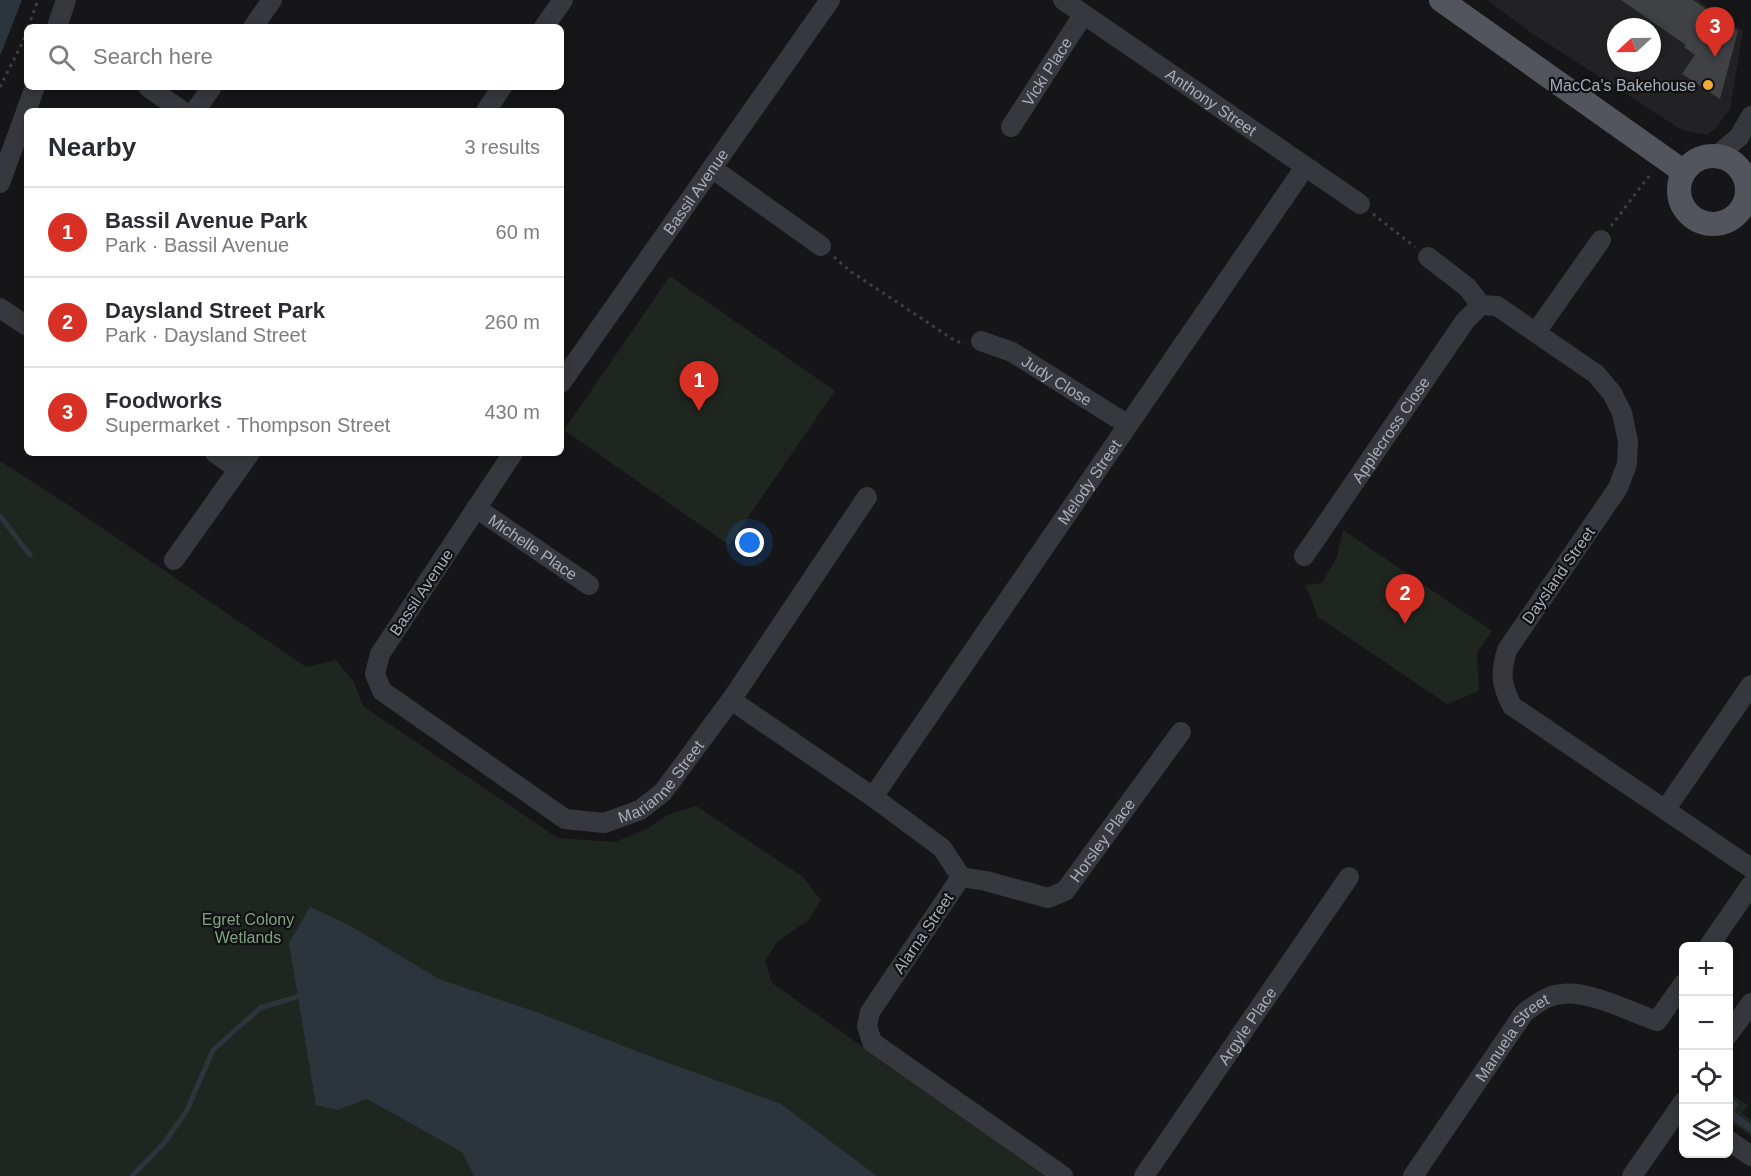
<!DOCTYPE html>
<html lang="en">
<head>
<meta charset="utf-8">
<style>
	body { margin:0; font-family:Arial,sans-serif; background:#f2f2f3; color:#2b2b33 }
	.controls { position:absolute; right:18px; bottom:18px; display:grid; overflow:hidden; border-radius:9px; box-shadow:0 3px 9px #0003 }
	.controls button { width:54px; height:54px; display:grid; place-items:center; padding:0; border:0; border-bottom:2px solid #e1e1e2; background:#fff; color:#2b2b33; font:30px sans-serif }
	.compass { position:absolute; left:1607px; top:18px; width:54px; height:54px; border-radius:50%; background:#fff; box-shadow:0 3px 9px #0003; rotate:248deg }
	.you { position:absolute; left:750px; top:543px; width:21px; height:21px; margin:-15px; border:4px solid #fff; border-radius:50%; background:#1a73e8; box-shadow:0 0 0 9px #1a73e833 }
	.badge { display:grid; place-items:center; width:39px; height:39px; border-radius:50%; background:#d93025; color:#fff; font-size:20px; font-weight:700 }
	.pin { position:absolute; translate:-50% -50px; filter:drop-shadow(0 2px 3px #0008) }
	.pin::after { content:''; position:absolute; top:32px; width:21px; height:18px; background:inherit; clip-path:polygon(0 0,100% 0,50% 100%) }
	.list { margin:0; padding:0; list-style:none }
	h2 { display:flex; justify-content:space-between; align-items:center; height:78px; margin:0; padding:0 24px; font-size:26px }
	h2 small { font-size:20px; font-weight:400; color:#7c7c81 }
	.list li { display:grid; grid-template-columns:39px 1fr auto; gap:18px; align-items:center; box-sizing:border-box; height:90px; padding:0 24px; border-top:2px solid #e1e1e2 }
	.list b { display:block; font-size:22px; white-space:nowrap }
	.list p { margin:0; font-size:20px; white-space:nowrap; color:#7c7c81 }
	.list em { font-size:20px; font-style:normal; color:#7c7c81 }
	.icon { flex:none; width:33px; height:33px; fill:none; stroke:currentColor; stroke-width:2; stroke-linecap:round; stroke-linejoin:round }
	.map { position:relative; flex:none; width:1751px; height:1176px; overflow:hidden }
	.search { position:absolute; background:#fff; box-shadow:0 3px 9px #0003; left:24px; top:24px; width:540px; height:66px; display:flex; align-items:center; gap:15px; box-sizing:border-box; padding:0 21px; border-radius:9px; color:#7c7c81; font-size:22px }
	.panel { position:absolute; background:#fff; box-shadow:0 3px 9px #0003; left:24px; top:108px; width:540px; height:348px; border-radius:9px }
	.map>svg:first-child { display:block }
	.built { fill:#222225; fill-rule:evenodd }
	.green { fill:#1e261f }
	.water { fill:#2c353c }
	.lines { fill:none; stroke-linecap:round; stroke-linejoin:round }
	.stream { stroke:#2c353c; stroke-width:5 }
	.building { fill:#404145 }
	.path { stroke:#3d3f44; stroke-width:3; stroke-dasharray:3 4.5; stroke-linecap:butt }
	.minor { stroke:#37383d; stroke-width:20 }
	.major { stroke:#53555c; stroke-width:24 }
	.poi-dot { fill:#f0ab36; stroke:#111113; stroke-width:2 }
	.labels { text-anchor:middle; stroke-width:4.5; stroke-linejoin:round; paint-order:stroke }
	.street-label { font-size:16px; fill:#a8adb8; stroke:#111113 }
	.poi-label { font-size:16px; fill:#a8adb8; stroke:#111113; text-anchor:end }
	.park-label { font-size:16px; fill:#7fa380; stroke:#111113 }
</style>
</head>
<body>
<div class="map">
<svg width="1751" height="1176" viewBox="0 0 1751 1176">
	<rect width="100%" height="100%" fill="#161618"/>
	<path class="built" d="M1487 0H1698L1743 31 1730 109 1716 128 1707 135 1682 130 1530 32ZM1616 27H1652V63H1616Z"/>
	<g class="green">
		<polygon points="670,276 835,391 729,545 564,430"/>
		<polygon points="0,461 64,502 306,667 336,660 354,682 363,706 558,838 615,842 647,829 667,815 696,806 803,877 821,900 809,920 778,941 765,961 772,983 1047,1176 0,1176"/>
		<polygon points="1343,530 1492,631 1477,653 1479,691 1447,704 1318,617 1306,585 1322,583 1337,557"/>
		<polygon points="1728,1092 1748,1105 1742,1113 1751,1120 1751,1136 1729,1121"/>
	</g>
	<g class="water">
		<polygon points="0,0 22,0 0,56"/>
		<polygon points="310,907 347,924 439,979 542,1014 644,1054 781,1104 877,1176 474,1176 462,1152 367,1099 337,1110 316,1105 289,943"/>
		<polygon points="1729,1097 1739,1104 1734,1112 1751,1124 1751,1133 1729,1118"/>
	</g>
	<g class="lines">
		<g class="stream">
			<polyline points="0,516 30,555"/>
			<polyline points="132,1176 165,1142 187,1110 213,1050 260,1008 303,995"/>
		</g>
	</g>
	<polygon class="building" points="1621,0 1693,0 1738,31 1720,99 1682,74 1695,55 1684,47 1686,45"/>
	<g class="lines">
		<g class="path">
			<polyline points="28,27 38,0"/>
			<path d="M0 87C9 68 20 50 27 30"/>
			<polyline points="1373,214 1415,247"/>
			<polyline points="1611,226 1652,172"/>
			<polyline points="834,257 850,271 957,342 965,342"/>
		</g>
		<g class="minor">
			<path id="s1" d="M1063 0 1360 204"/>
			<polyline points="57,27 66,0"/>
			<polyline points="253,27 272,0"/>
			<polyline points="544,27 563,0"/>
			<polyline points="148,87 182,111"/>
			<polyline points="195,111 212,87"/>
			<polyline points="486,111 502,87"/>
			<path id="s2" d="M1011 127 1083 15"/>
			<polyline points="1715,157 1739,137 1751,116"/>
			<polyline points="713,169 821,246"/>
			<polyline points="1744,178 1751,174"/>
			<polyline points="0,183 35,87"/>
			<path d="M1428 257 1467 287 1481 305 1497 306 1596 374 1612 393 1622 413 1628 441 1627 464 1618 488 1507 650C1500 674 1501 684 1512 706L1751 868"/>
			<polyline points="0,308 27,326"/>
			<polyline points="1536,332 1601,240"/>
			<path id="s3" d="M981 341 1012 352 1128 425"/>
			<path id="s4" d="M561 383 830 0"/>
			<polyline points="215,453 238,469"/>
			<path id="s5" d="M513 453 380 654 375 674 382 691 565 819 604 823 640 810 663 792 731 700 867 497"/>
			<path id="s6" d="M476 508 589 585"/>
			<path id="s7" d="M1304 556 1465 321 1481 305"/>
			<polyline points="174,560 250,453"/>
			<polyline points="731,700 873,797 942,848 961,877 870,1012 867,1026 872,1042 1063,1176"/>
			<path id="s8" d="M873 797 1305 167"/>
			<polyline points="1665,810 1751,685"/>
			<path id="s9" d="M961 877 986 881 1048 898 1065 891 1181 732"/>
			<polyline points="1709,946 1751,885"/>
			<polyline points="1728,1035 1751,1003"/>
			<polyline points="1728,1140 1751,1156"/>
			<path id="s10" d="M1144 1176 1349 877"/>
			<path id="s11" d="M1413 1176 1524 1013C1535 1005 1547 995 1562 994 1588 990 1631 1012 1657 1021L1684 983"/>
			<polyline points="1632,1176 1684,1101"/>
		</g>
		<g class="major">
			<polyline points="1441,0 1684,172"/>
			<circle cx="1713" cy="190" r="34"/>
		</g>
	</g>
	<circle class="poi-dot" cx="1708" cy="85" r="6"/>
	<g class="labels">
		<g class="street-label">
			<text dy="6" stroke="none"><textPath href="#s2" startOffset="66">Vicki Place</textPath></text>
			<text dy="6" stroke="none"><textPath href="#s1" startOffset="180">Anthony Street</textPath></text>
			<text dy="6" stroke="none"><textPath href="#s4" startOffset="234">Bassil Avenue</textPath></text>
			<text dy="6" stroke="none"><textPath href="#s3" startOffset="86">Judy Close</textPath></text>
			<text dy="6" stroke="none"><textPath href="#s7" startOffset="153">Applecross Close</textPath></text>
			<text dy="6" stroke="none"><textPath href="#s8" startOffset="382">Melody Street</textPath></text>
			<text dy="6" stroke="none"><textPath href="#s6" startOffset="69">Michelle Place</textPath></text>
			<text transform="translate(1558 575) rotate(-55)" y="6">Daysland Street</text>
			<text transform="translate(421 592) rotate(-56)" y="6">Bassil Avenue</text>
			<text dy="6" stroke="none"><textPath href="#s5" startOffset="615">Marianne Street</textPath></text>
			<text dy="6" stroke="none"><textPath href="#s9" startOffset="171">Horsley Place</textPath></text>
			<text transform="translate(923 933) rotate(-56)" y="6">Alarna Street</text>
			<text dy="6" stroke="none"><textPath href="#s10" startOffset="182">Argyle Place</textPath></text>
			<text dy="6" stroke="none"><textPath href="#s11" startOffset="171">Manuela Street</textPath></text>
		</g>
		<g class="poi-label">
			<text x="1696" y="91">MacCa's Bakehouse</text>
		</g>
		<g class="park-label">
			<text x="248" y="925">Egret Colony<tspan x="248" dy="18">Wetlands</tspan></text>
		</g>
	</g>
</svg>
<div class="controls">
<button>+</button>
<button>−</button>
<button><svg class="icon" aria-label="locate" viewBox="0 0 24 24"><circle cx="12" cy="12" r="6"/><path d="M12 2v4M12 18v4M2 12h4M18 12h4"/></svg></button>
<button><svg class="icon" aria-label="layers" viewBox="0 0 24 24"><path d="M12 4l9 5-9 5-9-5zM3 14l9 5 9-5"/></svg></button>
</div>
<svg class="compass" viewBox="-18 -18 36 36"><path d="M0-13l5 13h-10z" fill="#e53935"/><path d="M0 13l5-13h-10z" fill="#7c7c81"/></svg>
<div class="you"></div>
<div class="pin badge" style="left:699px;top:411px">1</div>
<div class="pin badge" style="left:1405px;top:624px">2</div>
<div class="pin badge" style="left:1715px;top:57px">3</div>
<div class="search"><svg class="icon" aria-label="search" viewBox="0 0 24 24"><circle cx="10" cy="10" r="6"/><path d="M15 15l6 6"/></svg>Search here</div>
<section class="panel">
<h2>Nearby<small>3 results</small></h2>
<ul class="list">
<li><span class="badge">1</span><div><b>Bassil Avenue Park</b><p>Park · Bassil Avenue</p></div><em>60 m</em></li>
<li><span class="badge">2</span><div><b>Daysland Street Park</b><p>Park · Daysland Street</p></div><em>260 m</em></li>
<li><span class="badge">3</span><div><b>Foodworks</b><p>Supermarket · Thompson Street</p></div><em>430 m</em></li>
</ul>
</section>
</div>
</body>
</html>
